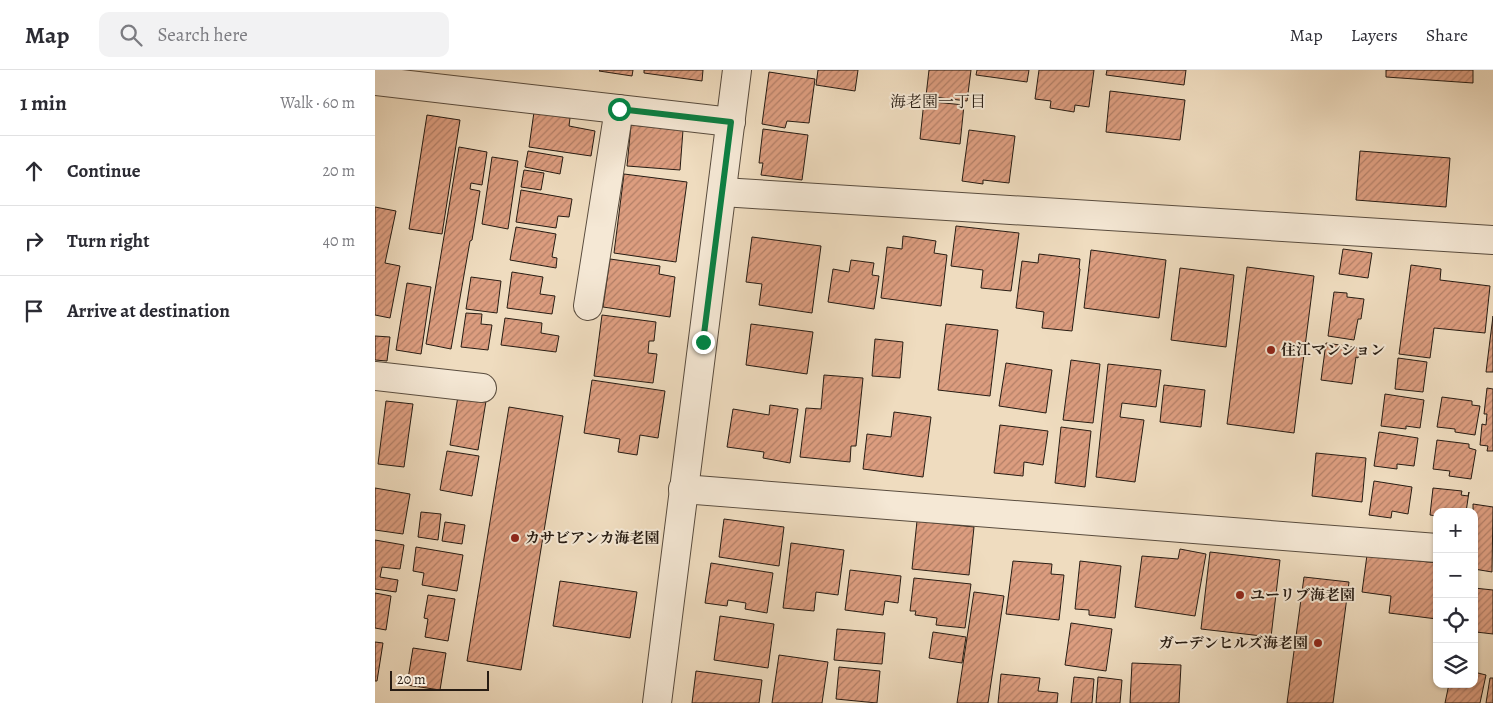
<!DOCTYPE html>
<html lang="en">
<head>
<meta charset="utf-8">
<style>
	body { margin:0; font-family:Alegreya,"Noto Serif JP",serif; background:#f2f2f3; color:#2b2b33 }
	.controls { position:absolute; right:15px; bottom:15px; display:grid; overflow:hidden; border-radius:10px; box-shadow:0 1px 4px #0004 }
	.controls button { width:45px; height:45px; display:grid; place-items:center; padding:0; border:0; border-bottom:1px solid #e1e1e2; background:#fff; color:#2b2b33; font:25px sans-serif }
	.scale { position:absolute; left:15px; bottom:12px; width:99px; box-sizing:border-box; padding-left:5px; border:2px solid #271c13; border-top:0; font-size:14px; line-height:18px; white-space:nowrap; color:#271c13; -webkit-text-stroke:4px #f5e8d5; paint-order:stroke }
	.stop { position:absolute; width:15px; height:15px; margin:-11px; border:4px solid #0b8043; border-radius:50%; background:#fff }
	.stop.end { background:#0b8043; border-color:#fff; box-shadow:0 1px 5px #0008 }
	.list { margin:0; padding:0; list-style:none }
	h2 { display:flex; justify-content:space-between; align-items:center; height:65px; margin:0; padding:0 20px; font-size:21px }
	h2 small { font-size:16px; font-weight:400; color:#7c7c81 }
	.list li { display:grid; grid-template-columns:32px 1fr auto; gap:15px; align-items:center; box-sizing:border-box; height:70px; padding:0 20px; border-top:1px solid #e1e1e2 }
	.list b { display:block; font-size:19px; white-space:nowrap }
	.list em { font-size:16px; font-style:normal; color:#7c7c81 }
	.icon { flex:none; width:28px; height:28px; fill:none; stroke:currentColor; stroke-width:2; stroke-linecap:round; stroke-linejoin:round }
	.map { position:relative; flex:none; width:1118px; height:633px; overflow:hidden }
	header { display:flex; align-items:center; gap:30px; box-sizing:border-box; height:70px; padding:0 25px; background:#fff; border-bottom:1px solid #e1e1e2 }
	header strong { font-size:24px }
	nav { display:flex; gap:28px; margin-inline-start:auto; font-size:18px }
	.search { width:350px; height:45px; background:#f2f2f3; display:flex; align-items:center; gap:12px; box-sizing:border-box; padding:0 18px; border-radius:10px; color:#7c7c81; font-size:19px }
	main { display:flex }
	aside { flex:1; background:#fff }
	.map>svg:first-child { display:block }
	.building { fill:url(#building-hatch); stroke:#271c13 }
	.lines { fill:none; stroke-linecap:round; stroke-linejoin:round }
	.minor-casing { stroke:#594c3e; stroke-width:30 }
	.minor { stroke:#f5e8d5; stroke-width:28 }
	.route { stroke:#0b8043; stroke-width:6 }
	.poi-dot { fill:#8f2418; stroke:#f5e8d5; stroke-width:2 }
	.labels { text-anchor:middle; stroke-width:4; stroke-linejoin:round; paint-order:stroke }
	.poi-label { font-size:15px; font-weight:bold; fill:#271c13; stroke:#f5e8d5; text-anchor:start }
	.neighbourhood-label { font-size:16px; fill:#271c13; stroke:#f5e8d5 }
</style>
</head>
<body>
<header>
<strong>Map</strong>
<div class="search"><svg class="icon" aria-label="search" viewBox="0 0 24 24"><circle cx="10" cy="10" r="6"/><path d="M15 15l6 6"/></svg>Search here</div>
<nav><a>Map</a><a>Layers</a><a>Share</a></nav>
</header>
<main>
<aside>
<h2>1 min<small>Walk · 60 m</small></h2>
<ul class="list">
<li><svg class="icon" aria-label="ahead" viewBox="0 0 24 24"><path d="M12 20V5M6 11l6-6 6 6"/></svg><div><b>Continue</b></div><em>20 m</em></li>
<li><svg class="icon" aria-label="right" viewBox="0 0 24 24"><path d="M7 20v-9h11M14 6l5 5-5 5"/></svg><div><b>Turn right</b></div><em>40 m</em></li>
<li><svg class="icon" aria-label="arrive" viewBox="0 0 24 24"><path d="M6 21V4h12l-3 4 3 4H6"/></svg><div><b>Arrive at destination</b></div></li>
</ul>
</aside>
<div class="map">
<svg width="1118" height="633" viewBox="0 0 1118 633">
	<defs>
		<pattern id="building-hatch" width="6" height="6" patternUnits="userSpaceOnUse" patternTransform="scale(1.25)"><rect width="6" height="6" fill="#dc9d7f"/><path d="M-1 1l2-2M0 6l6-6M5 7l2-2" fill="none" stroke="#b27f67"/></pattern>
	</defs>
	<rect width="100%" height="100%" fill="#efdcbf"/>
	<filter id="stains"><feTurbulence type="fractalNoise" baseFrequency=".004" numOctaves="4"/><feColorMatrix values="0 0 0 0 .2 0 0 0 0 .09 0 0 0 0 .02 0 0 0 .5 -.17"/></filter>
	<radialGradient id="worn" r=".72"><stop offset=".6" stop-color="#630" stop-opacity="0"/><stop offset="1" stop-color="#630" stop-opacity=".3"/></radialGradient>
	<g class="building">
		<polygon points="225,0 258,0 257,6 224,1"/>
		<polygon points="269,0 328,0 327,11 269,3"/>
		<polygon points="443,0 483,0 480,21 441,15"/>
		<polygon points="554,0 596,0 592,31 551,26"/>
		<polygon points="602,0 654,0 652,12 601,5"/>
		<polygon points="664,0 719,0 714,37 700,35 699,42 675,38 676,31 660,29"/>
		<polygon points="732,0 811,0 809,15 731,5"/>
		<polygon points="1011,0 1098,0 1098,13 1011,7"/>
		<polygon points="394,2 440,9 434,53 412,51 410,58 387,54"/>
		<polygon points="735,21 810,30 805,70 731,62"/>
		<polygon points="549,31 589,35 585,74 545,69"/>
		<polygon points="159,42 195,48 194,56 220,61 216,86 154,77"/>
		<polygon points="52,45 85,50 67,164 34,159"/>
		<polygon points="256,55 308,60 305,100 252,96"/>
		<polygon points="388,59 433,65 427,110 386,105 388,93 384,93"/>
		<polygon points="594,60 640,66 634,113 608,110 608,114 587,111"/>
		<polygon points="84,77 112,82 107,115 96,113 95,119 105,121 97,170 95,171 76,279 51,274"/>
		<polygon points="153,81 188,87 185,104 150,97"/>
		<polygon points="985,81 1075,88 1071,137 981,130"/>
		<polygon points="117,87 143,91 133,159 107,154"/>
		<polygon points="149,100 169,103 166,120 146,117"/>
		<polygon points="249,104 312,112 301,192 239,183"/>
		<polygon points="146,120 197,129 194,147 183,146 181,158 141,152"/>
		<polygon points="0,137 21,141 10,193 25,196 15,248 0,245"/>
		<polygon points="581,156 644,163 636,221 606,218 608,200 576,196"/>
		<polygon points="141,157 181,164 177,187 182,188 181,198 135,190"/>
		<polygon points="528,166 561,171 559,183 572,185 566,236 506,228 512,177 527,179"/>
		<polygon points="377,167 446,176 437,243 384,235 387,214 371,212"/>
		<polygon points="968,179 997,183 993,208 964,204"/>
		<polygon points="716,180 791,190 784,248 709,238"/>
		<polygon points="664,184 705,189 704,198 705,199 697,261 667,258 669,242 641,238 647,191 663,193"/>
		<polygon points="235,189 285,196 284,204 300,207 295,247 228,237"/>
		<polygon points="476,190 499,193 497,205 504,206 499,239 453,232 458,199 474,202"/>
		<polygon points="1036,195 1066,199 1065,210 1115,216 1110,263 1059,258 1055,288 1024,284"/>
		<polygon points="872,197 939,206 919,363 852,354"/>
		<polygon points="805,198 859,205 851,277 796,270"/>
		<polygon points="137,202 168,207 165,224 180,226 177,244 132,238"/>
		<polygon points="96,207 126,211 122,243 91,239"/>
		<polygon points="32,213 56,217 46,284 21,280"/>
		<polygon points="959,222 972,223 972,227 989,229 986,249 983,249 979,270 953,266"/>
		<polygon points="91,243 107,244 106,254 117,255 113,280 86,277"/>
		<polygon points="227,245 281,252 279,271 274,271 273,283 282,284 278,313 219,306"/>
		<polygon points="1118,246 1118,302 1111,302"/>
		<polygon points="130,248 167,253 166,263 184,266 181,282 126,275"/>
		<polygon points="376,254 438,262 432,304 371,295"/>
		<polygon points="571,254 623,260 615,326 563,320"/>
		<polygon points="0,266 15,267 12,291 0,290"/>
		<polygon points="500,269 528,272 525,308 497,306"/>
		<polygon points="951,273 985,278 983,288 981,287 977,314 946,310"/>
		<polygon points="1023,288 1052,292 1048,322 1020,319"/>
		<polygon points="696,290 725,294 718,353 688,350"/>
		<polygon points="631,293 677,300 671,343 624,336"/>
		<polygon points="733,294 786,300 781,337 747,333 745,347 769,350 760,412 721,407"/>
		<polygon points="449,305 488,308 481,376 476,376 475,392 425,387 431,338 446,339"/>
		<polygon points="217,310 290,321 283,368 265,365 262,385 243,382 245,369 209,363"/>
		<polygon points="789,315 830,320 826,357 785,352"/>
		<polygon points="1112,318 1118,319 1118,381 1112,381 1113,376 1105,375 1107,354 1111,355 1112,344 1109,344"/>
		<polygon points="1010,324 1049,330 1045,358 1031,356 1031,359 1006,356"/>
		<polygon points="83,326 111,331 103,380 75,375"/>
		<polygon points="1067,327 1097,331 1097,335 1105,336 1100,365 1080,362 1080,359 1062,357"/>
		<polygon points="11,331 38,334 29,397 3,394"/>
		<polygon points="395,335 423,339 415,393 388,388 389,382 352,377 358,339 394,345"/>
		<polygon points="134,337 188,346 146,600 92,591"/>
		<polygon points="519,342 556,347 548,407 488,399 492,364 516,367"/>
		<polygon points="625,355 673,361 668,395 649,392 648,406 619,403"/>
		<polygon points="686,357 716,361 710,417 680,413"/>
		<polygon points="1004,362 1043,368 1039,396 1022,394 1022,399 999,396"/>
		<polygon points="1062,370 1094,374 1094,378 1101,380 1096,409 1074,406 1075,401 1058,399"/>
		<polygon points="72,381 104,386 97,426 65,420"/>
		<polygon points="941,383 991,388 987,432 937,426"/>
		<polygon points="999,411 1037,417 1033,444 1017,441 1016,448 994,445"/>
		<polygon points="0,418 35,424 28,464 0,460"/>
		<polygon points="1058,418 1087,421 1086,425 1093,426 1094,422 1091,442 1062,442 1062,446 1055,445"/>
		<polygon points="1098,434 1118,437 1117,502 1099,499"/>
		<polygon points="46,442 66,444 63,470 43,467"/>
		<polygon points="349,449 409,457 404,496 344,487"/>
		<polygon points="542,451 599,457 594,505 537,499"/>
		<polygon points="70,452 90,455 87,474 67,471"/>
		<polygon points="0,470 29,475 25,499 7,497 5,507 23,510 21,522 0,519"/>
		<polygon points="416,473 469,480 463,525 441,522 439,541 408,538"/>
		<polygon points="41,477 88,485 82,521 47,515 49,503 38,501"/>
		<polygon points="805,479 831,484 820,546 760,537 767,486 803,489"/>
		<polygon points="835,482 905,490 896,567 826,559"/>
		<polygon points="992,485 1062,493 1062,549 1014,543 1016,526 987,522"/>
		<polygon points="638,491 677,494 676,504 689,505 684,550 631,544"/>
		<polygon points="705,491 746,496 740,548 714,545 714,540 700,539"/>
		<polygon points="336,493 398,503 392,543 370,539 371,533 353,530 352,536 330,533"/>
		<polygon points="475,500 526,506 523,533 510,531 508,545 470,540"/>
		<polygon points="929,507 974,512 958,633 912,633"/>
		<polygon points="539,508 596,514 590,558 561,555 562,548 540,545 541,541 535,541"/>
		<polygon points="185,511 262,522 255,568 178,556"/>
		<polygon points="1099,518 1118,520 1118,564 1101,562 1099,566"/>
		<polygon points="599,522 629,526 613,633 582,633"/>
		<polygon points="0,523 16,526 11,560 0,558"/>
		<polygon points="53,525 80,529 73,571 50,567 53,549 49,548"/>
		<polygon points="345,546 399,554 393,598 339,590"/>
		<polygon points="696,553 737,559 731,601 690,595"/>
		<polygon points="462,559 510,563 507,594 459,590"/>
		<polygon points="558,562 591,567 587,593 554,588"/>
		<polygon points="0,572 8,573 2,611 0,611"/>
		<polygon points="38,578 71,583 65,620 32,615"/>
		<polygon points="404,585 453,592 447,633 397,633"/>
		<polygon points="757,593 806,595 804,633 755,633"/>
		<polygon points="464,597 505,601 502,633 461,629"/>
		<polygon points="321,601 387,610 384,633 317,633"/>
		<polygon points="1099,602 1111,605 1105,633 1070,633 1074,614 1099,614"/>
		<polygon points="626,604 665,608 663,621 683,623 682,633 623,633"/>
		<polygon points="699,607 719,609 717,633 696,633"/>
		<polygon points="723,607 747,610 745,633 721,633"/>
		<polygon points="1115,608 1118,608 1118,633 1111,633"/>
	</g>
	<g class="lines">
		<g class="minor-casing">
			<g id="minor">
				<polyline points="0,11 356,52"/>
				<polyline points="347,122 1118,170"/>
				<polyline points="213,236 244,39"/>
				<polyline points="0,306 107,318"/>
				<polyline points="308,419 1062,478"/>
				<polyline points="282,633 362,0"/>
			</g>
		</g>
		<use href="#minor" class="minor"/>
	</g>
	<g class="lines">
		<polyline class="route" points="244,39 356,52 328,272"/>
	</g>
	<g class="poi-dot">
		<circle cx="896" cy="280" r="5"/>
		<circle cx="140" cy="468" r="5"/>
		<circle cx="865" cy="525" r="5"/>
		<circle cx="943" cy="573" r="5"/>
	</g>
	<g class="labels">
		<g class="poi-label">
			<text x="906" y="285">住江マンション</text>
			<text x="150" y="473">カサビアンカ海老園</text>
			<text x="875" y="530">ユーリブ海老園</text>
			<text x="933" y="578" text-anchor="end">ガーデンヒルズ海老園</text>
		</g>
		<g class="neighbourhood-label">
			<text x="563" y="37">海老園一丁目</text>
		</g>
	</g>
	<rect width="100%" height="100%" filter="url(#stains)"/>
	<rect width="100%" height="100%" fill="url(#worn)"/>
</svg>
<div class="controls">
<button>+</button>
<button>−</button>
<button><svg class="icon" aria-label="locate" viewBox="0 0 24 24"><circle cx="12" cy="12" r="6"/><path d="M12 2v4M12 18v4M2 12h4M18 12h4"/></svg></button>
<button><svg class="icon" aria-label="layers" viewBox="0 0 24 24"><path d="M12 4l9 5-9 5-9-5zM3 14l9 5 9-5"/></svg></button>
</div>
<div class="scale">20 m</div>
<div class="stop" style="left:244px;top:39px"></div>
<div class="stop end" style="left:328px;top:272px"></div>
</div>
</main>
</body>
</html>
